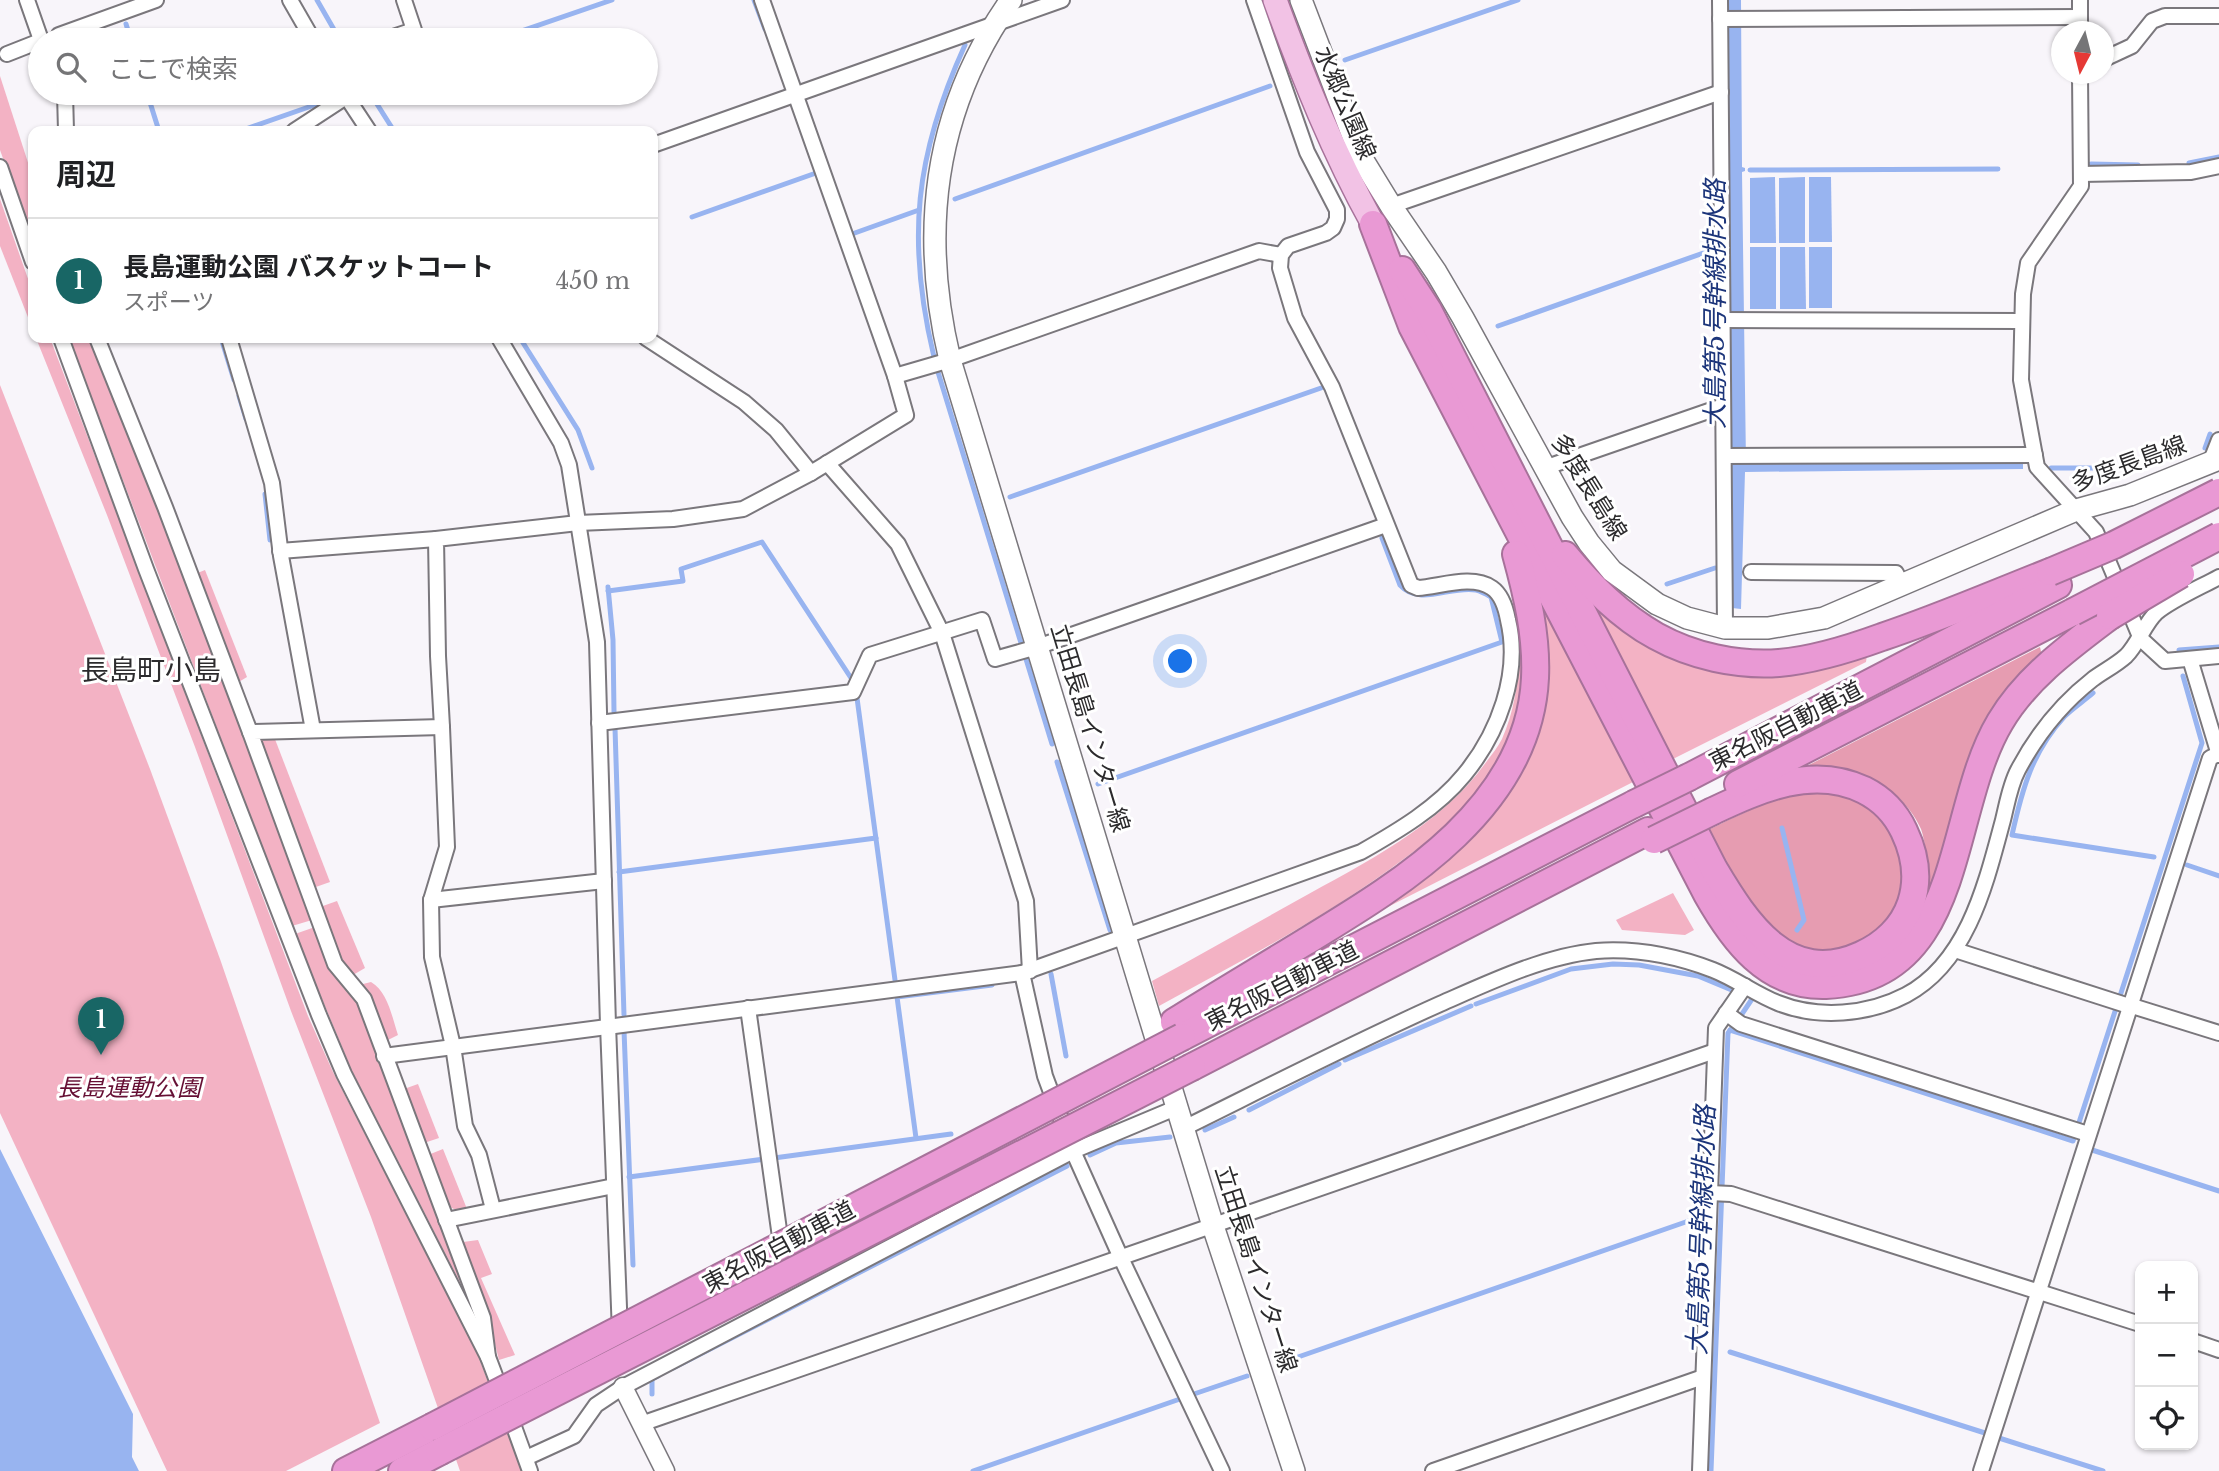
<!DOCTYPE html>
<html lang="ja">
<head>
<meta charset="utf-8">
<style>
	body { margin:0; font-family:"Libre Baskerville","Noto Sans JP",serif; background:#f2f2f2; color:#202124 }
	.controls { position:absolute; right:21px; bottom:21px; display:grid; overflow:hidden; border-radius:14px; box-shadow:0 2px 5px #0004 }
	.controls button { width:63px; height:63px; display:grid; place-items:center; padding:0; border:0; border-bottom:2px solid #e0e0e0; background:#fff; color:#202124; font:35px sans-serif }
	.compass { position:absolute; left:2051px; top:21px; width:63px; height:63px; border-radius:50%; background:#fff; box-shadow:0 2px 5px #0004; rotate:187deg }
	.you { position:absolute; left:1181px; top:662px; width:24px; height:24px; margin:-18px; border:5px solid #fff; border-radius:50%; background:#1a73e8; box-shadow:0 0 0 10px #1a73e833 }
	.badge { display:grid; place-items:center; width:46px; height:46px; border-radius:50%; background:#186665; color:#fff; font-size:23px; font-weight:700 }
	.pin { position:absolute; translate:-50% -58px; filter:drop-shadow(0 2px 4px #0008) }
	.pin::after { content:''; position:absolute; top:37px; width:24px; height:21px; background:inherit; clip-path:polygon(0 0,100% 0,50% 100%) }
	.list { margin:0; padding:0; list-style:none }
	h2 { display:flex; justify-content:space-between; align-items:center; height:91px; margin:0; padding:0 28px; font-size:30px }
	h2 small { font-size:23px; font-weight:400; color:#757577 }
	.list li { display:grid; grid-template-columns:46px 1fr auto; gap:21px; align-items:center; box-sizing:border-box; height:126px; padding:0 28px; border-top:2px solid #e0e0e0 }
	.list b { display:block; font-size:26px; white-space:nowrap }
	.list p { margin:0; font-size:23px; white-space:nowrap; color:#757577 }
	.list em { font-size:23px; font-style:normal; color:#757577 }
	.icon { flex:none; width:38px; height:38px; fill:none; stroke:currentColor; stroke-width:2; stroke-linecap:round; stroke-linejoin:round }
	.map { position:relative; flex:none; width:2219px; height:1471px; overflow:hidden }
	.search { position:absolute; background:#fff; box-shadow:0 2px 5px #0004; left:28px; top:28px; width:630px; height:77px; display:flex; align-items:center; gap:18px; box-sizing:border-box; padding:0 24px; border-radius:38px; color:#757577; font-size:26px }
	.panel { position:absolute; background:#fff; box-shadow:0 2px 5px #0004; left:28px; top:126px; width:630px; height:217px; border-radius:14px }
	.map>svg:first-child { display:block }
	.green { fill:#f3b2c4 }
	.forest { fill:#e69cb1 }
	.water { fill:#98b4f0 }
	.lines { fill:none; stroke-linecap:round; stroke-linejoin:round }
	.stream { stroke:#98b4f0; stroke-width:5 }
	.minor-casing { stroke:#7a777c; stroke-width:18 }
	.tertiary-casing { stroke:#7a777c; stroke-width:21 }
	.secondary-casing { stroke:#7a777c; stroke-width:24 }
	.primary-casing { stroke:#a7729a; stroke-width:26 }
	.motorway-casing { stroke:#a7729a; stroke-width:30 }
	.minor { stroke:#fff; stroke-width:14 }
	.tertiary { stroke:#fff; stroke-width:18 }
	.secondary { stroke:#fff; stroke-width:21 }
	.primary { stroke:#f2c2e5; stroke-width:23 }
	.motorway { stroke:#e999d4; stroke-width:26 }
	.motorway-bridge-casing { stroke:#a7729a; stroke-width:30; stroke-linecap:butt }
	.motorway-bridge { stroke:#e999d4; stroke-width:26 }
	.labels { text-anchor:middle; stroke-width:6; stroke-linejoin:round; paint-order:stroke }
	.street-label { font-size:24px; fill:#2c2b2d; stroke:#fff }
	.park-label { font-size:24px; font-style:italic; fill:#660f34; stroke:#fff }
	.water-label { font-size:26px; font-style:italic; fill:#1c357a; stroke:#fff }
	.quarter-label { font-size:28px; fill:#2c2b2d; stroke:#fff }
</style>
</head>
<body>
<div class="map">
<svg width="2219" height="1471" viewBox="0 0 2219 1471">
	<rect width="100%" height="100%" fill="#f8f5fa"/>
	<g class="green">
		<polygon points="0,76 33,178 33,242 0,150"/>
		<polygon points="0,199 33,293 33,330 0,246"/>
		<polygon points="36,338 50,338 308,1016 333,1072 477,1353 522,1471 460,1471 371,1217 291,1011 195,747 107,515"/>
		<polygon points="69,338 91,338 183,570 312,920 292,926"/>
		<polygon points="0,385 150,769 220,959 380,1423 286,1471 167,1471 0,1113"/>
		<polygon points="205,570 247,677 237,683 195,574"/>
		<polygon points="1536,588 1635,781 1325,939 1524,760"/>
		<polygon points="1587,601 1679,657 1867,655 1866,662 1669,761"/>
		<path d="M1517 624H1523C1524 660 1525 695 1513 730 1502 760 1482 791 1459 815 1444 831 1423 845 1405 858 1328 916 1243 960 1159 1006L1152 981C1200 955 1248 928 1296 901 1364 863 1441 826 1487 761 1492 754 1498 747 1502 739 1518 703 1521 662 1517 624Z"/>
		<polygon points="273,734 330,882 313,888 258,743 262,736"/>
		<polygon points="1673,893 1694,930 1685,935 1622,930 1616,920"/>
		<polygon points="337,901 365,968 353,975 338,956 320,907"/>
		<polygon points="315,927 359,1000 471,1304 352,1071 295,934"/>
		<path d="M371 982C388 992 392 1017 398 1035L386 1041 359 985Z"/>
		<polygon points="418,1084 439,1138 424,1143 404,1089"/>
		<polygon points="443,1149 467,1209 458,1211 448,1206 428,1155"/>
		<polygon points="478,1240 492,1274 481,1278 515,1355 499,1360 488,1316 463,1247 463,1242"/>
	</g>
	<g class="forest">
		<path d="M2040 647 2042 656 1935 888 1925 883C1926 866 1927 846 1921 829 1909 802 1881 778 1852 772 1836 769 1819 769 1803 768Z"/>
		<path d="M1822 789 1856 796 1893 827 1906 871 1896 915 1859 946 1829 951 1799 947 1784 938 1764 923 1741 896 1708 830C1745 812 1780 794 1822 789Z"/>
	</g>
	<g class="water">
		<polygon points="1728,0 1741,0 1742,167 1745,168 1745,171 1742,172 1746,463 2023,460 2023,469 1745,472 1741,609 1732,608 1730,580"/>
		<polygon points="1775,177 1776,243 1750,243 1750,178"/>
		<polygon points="1805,177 1805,243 1779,243 1779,178"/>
		<polygon points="1809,177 1831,177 1832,242 1809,242"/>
		<rect x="1750" y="247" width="26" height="62"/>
		<polygon points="1780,247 1805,247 1806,309 1780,309"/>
		<rect x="1809" y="247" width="23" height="61"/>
		<polygon points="0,1149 133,1414 132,1457 139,1471 0,1471"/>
	</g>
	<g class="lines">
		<g class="stream">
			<polyline points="317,0 340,40"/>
			<polyline points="754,0 765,29"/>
			<polyline points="126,24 131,40"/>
			<polyline points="495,40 612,0"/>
			<polyline points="1345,60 1518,0"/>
			<polyline points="147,93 159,131"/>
			<polyline points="370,93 394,131"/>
			<polyline points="240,131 326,101"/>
			<polyline points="2189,163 2219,157"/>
			<polyline points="2091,164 2138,165"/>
			<polyline points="1750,170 1998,169"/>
			<polyline points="955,199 1270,86"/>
			<polyline points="692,217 816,173"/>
			<polyline points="852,234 919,210"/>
			<polyline points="1498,326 1709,251"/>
			<polyline points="520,338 578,430 592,468"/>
			<polyline points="222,341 234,380"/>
			<path d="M934 357C906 240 915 155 965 45"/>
			<polyline points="938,372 1021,643"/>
			<polyline points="239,396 246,419"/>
			<polyline points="2205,448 2210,434"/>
			<polyline points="2051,468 2104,468"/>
			<polyline points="265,494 270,540"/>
			<polyline points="1010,497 1321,388"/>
			<polyline points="1667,584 1715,568"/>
			<polyline points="608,587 613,640 614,712"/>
			<polyline points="608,591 683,581 681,569 762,542 851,678"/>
			<polyline points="2179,650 2219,647"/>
			<polyline points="1026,659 1052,744"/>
			<path d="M2093 693C2084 701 2073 708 2064 717 2032 752 2022 790 2012 835L2154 857"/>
			<polyline points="857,698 895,980"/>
			<polyline points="615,728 624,1015"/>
			<polyline points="1057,762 1110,930"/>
			<path d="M1098 784 1502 642 1491 597C1486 594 1481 591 1476 590 1451 585 1420 607 1400 585L1382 538"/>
			<polyline points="1782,828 1804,920 1797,930"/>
			<polyline points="2187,865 2219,876"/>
			<polyline points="619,872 876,838"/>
			<polyline points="1051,974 1066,1056"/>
			<polyline points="1476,1004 1571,969 1613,964 1639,965 1698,976 1734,991"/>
			<polyline points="1738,1020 1752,999"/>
			<polyline points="624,1030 633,1265"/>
			<polyline points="1730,1030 2073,1141 2202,743 2183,676"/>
			<polyline points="1345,1060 1471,1006"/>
			<polyline points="1249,1110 1339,1064"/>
			<polyline points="1205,1130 1234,1117"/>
			<polyline points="916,1138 897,997 992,985"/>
			<polyline points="2089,1149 2219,1191"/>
			<polyline points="1090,1155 1116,1143 1170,1137"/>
			<polyline points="774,1158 951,1134"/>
			<polyline points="629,1177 765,1159"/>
			<polyline points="1730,1352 1985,1433"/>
			<polyline points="1278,1364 1700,1217"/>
			<polyline points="673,1368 1067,1166"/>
			<polyline points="652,1394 652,1379 658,1376"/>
			<polyline points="1194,1394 1247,1376"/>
			<polyline points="1999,1438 2103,1471"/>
			<polyline points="973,1471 1180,1399"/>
			<polyline points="1711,1471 1728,1033 1732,1028"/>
		</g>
		<g class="minor-casing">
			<g id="minor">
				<polyline points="27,0 41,40"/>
				<polyline points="290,0 313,40"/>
				<polyline points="1720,0 1725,628"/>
				<polyline points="2080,0 2080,32"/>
				<polyline points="1720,19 2080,17"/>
				<polyline points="59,40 59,35 156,0"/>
				<polyline points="384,40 414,30 404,0"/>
				<polyline points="7,54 40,41"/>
				<polyline points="2104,59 2132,46 2152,21 2165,16 2219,16"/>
				<polyline points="2080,74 2081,186 2028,263 2023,294 2021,380 2037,467 2096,532 2141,639 2165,661 2219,656"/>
				<polyline points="65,93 66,131"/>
				<polyline points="344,93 369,131"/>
				<polyline points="294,131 346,97"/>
				<polyline points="653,145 1062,0"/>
				<polyline points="0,167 33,262"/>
				<polyline points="2081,174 2191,172 2219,166"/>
				<polyline points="1391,206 1721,92"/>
				<polyline points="1722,320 2022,321"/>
				<polyline points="61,338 146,569 319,1015 344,1074 488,1357 502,1394"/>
				<polyline points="97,338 165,507 250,732"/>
				<polyline points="229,338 272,483 281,556 313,730"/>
				<polyline points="499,338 561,443 569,465 597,642 608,1025 620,1333"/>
				<polyline points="646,338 744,402 776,430 811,473"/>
				<polyline points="895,376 950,360 1259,251 1281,255"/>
				<polyline points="1724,456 2035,455"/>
				<polyline points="827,463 898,544 942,633 1026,901 1030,971"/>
				<polyline points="2210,463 2219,440"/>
				<polyline points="1544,468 1723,406"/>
				<polyline points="280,551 436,539"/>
				<polyline points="1751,572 1896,573 1902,585"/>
				<polyline points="2190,659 2219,755"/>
				<polyline points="599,723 853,692 870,655 982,620 995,659 1037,647 1386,525"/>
				<polyline points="442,727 447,847 431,900 432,957 453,1046 465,1126 479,1155 493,1209"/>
				<polyline points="431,900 604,881"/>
				<polyline points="1955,950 2129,1006"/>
				<polyline points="1022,973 1045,1076 1073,1151 1121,1258 1222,1471"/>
				<polyline points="2129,1005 2219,1033"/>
				<polyline points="748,1008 786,1280"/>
				<polyline points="1726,1013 1741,1024 2088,1134"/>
				<path d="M384 1056 1022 973 1361 852C1398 831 1437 808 1464 775 1498 734 1521 674 1508 620 1506 609 1502 595 1492 588 1472 574 1439 587 1418 588L1411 585 1332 387 1295 318 1280 268 1281 255 1288 246 1326 233 1333 228 1337 219V210L1307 152 1254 0"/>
				<path d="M1184 1128C1269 1086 1353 1043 1440 1004 1488 983 1544 956 1596 951 1636 948 1676 956 1713 970 1736 979 1755 994 1778 1003 1818 1019 1868 1015 1906 995 1968 962 1986 883 2003 820 2007 804 2010 785 2018 770 2037 734 2061 704 2093 679 2104 671 2116 665 2126 656 2138 644 2145 623 2156 613 2171 600 2201 587 2219 577"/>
				<polyline points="1710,1193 1731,1194 2140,1324"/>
				<polyline points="446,1220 614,1186"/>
				<polyline points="2193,1341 2219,1350"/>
				<polyline points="488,1357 483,1318 364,999 335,964 250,732 442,727 438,656 436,539 578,523 673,519 743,509 811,473 906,415 895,376 762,0"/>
				<polyline points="509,1413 530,1471"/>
				<polyline points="641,1424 1715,1051"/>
				<polyline points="526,1458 574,1436 596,1405 623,1387 1073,1151 1178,1107"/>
				<polyline points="1433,1471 1703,1377"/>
				<polyline points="1700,1471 1716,1028 1745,986"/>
				<polyline points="1981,1471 2210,758 2218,754"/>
			</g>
		</g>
		<g class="tertiary-casing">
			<polyline id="tertiary" points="623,1387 665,1471"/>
		</g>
		<g class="secondary-casing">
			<g id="secondary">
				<path d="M1011 0C934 109 919 231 950 360L1213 1226 1294 1471"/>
				<polyline points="1301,0 1361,157 1391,206 1436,272 1463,318 1572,517 1589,543 1612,571 1657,604 1687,618 1725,628 1768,628 1824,618 2076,510 2130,495 2219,459"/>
			</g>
		</g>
		<g class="primary-casing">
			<path id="primary" d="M1275 0C1303 77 1333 152 1373 224"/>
		</g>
		<g class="motorway-casing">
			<g id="motorway">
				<path d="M1373 224 1412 326 1707 894C1733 940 1767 987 1826 985 1966 979 1946 812 2000 722 2026 678 2069 647 2110 616"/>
				<path d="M1402 270 1428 310 1714 869C1746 923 1788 988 1861 955 1884 945 1903 927 1911 903 1919 879 1915 854 1904 831 1896 814 1882 799 1864 790 1813 765 1760 789 1713 811"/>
				<path d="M1565 555C1591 586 1620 616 1656 636 1692 656 1737 666 1779 663 1814 660 1849 649 1882 637 1939 618 1994 594 2050 572"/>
				<polyline points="1689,777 2058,585"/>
				<polyline points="1738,784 2073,612"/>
				<path d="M1174 1022C1217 995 1261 969 1305 942 1402 883 1529 807 1535 678 1537 636 1527 594 1516 554"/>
				<polyline points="1182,1037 1634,804"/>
				<polyline points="1192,1067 1648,831"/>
				<polyline points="346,1471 432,1427"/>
				<polyline points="402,1471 439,1452"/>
			</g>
		</g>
		<use href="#minor" class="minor"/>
		<use href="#tertiary" class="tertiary"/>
		<use href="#secondary" class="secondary"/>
		<use href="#primary" class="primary"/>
		<use href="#motorway" class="motorway"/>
		<g class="motorway-bridge-casing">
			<g id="motorway-bridge">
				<polyline points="2050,572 2114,545 2219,492"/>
				<polyline points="2073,612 2219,536"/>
				<polyline points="2110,616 2181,574"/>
				<polyline points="1634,804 1689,777"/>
				<polyline points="1654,840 1713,811"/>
				<polyline points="432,1427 1182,1037"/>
				<polyline points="439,1452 1192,1067"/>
			</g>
		</g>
		<use href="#motorway-bridge" class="motorway-bridge"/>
	</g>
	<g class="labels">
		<g class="street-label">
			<text transform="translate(1345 103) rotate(67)" y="8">水郷公園線</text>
			<text transform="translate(2129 464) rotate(-20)" y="8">多度長島線</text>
			<text transform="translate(1589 487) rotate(58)" y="8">多度長島線</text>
			<text transform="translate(1786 726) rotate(-27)" y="8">東名阪自動車道</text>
			<text transform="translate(1090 728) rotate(73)" y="8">立田長島インター線</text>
			<text transform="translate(1282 986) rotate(-27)" y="8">東名阪自動車道</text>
			<text transform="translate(779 1247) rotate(-28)" y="8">東名阪自動車道</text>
			<text transform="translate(1256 1269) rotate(72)" y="8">立田長島インター線</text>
		</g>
		<g class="park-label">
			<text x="129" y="1096">長島運動公園</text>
		</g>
		<g class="water-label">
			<text transform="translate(1715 304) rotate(-90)" y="9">大島第5号幹線排水路</text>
			<text transform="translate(1701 1230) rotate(-88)" y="9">大島第5号幹線排水路</text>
		</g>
		<g class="quarter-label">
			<text x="151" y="680">長島町小島</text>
		</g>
	</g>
</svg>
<div class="controls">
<button>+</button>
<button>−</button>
<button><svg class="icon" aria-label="locate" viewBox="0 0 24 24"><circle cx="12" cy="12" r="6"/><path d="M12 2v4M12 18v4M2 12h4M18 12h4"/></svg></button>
</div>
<svg class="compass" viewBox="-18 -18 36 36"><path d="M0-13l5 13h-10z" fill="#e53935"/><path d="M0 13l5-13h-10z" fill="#757577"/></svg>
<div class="you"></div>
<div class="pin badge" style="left:101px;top:1055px">1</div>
<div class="search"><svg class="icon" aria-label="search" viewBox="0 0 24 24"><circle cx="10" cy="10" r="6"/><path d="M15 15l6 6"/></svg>ここで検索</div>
<section class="panel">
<h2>周辺<small></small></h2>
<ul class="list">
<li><span class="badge">1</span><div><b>長島運動公園 バスケットコート</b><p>スポーツ</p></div><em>450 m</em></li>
</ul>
</section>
</div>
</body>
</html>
